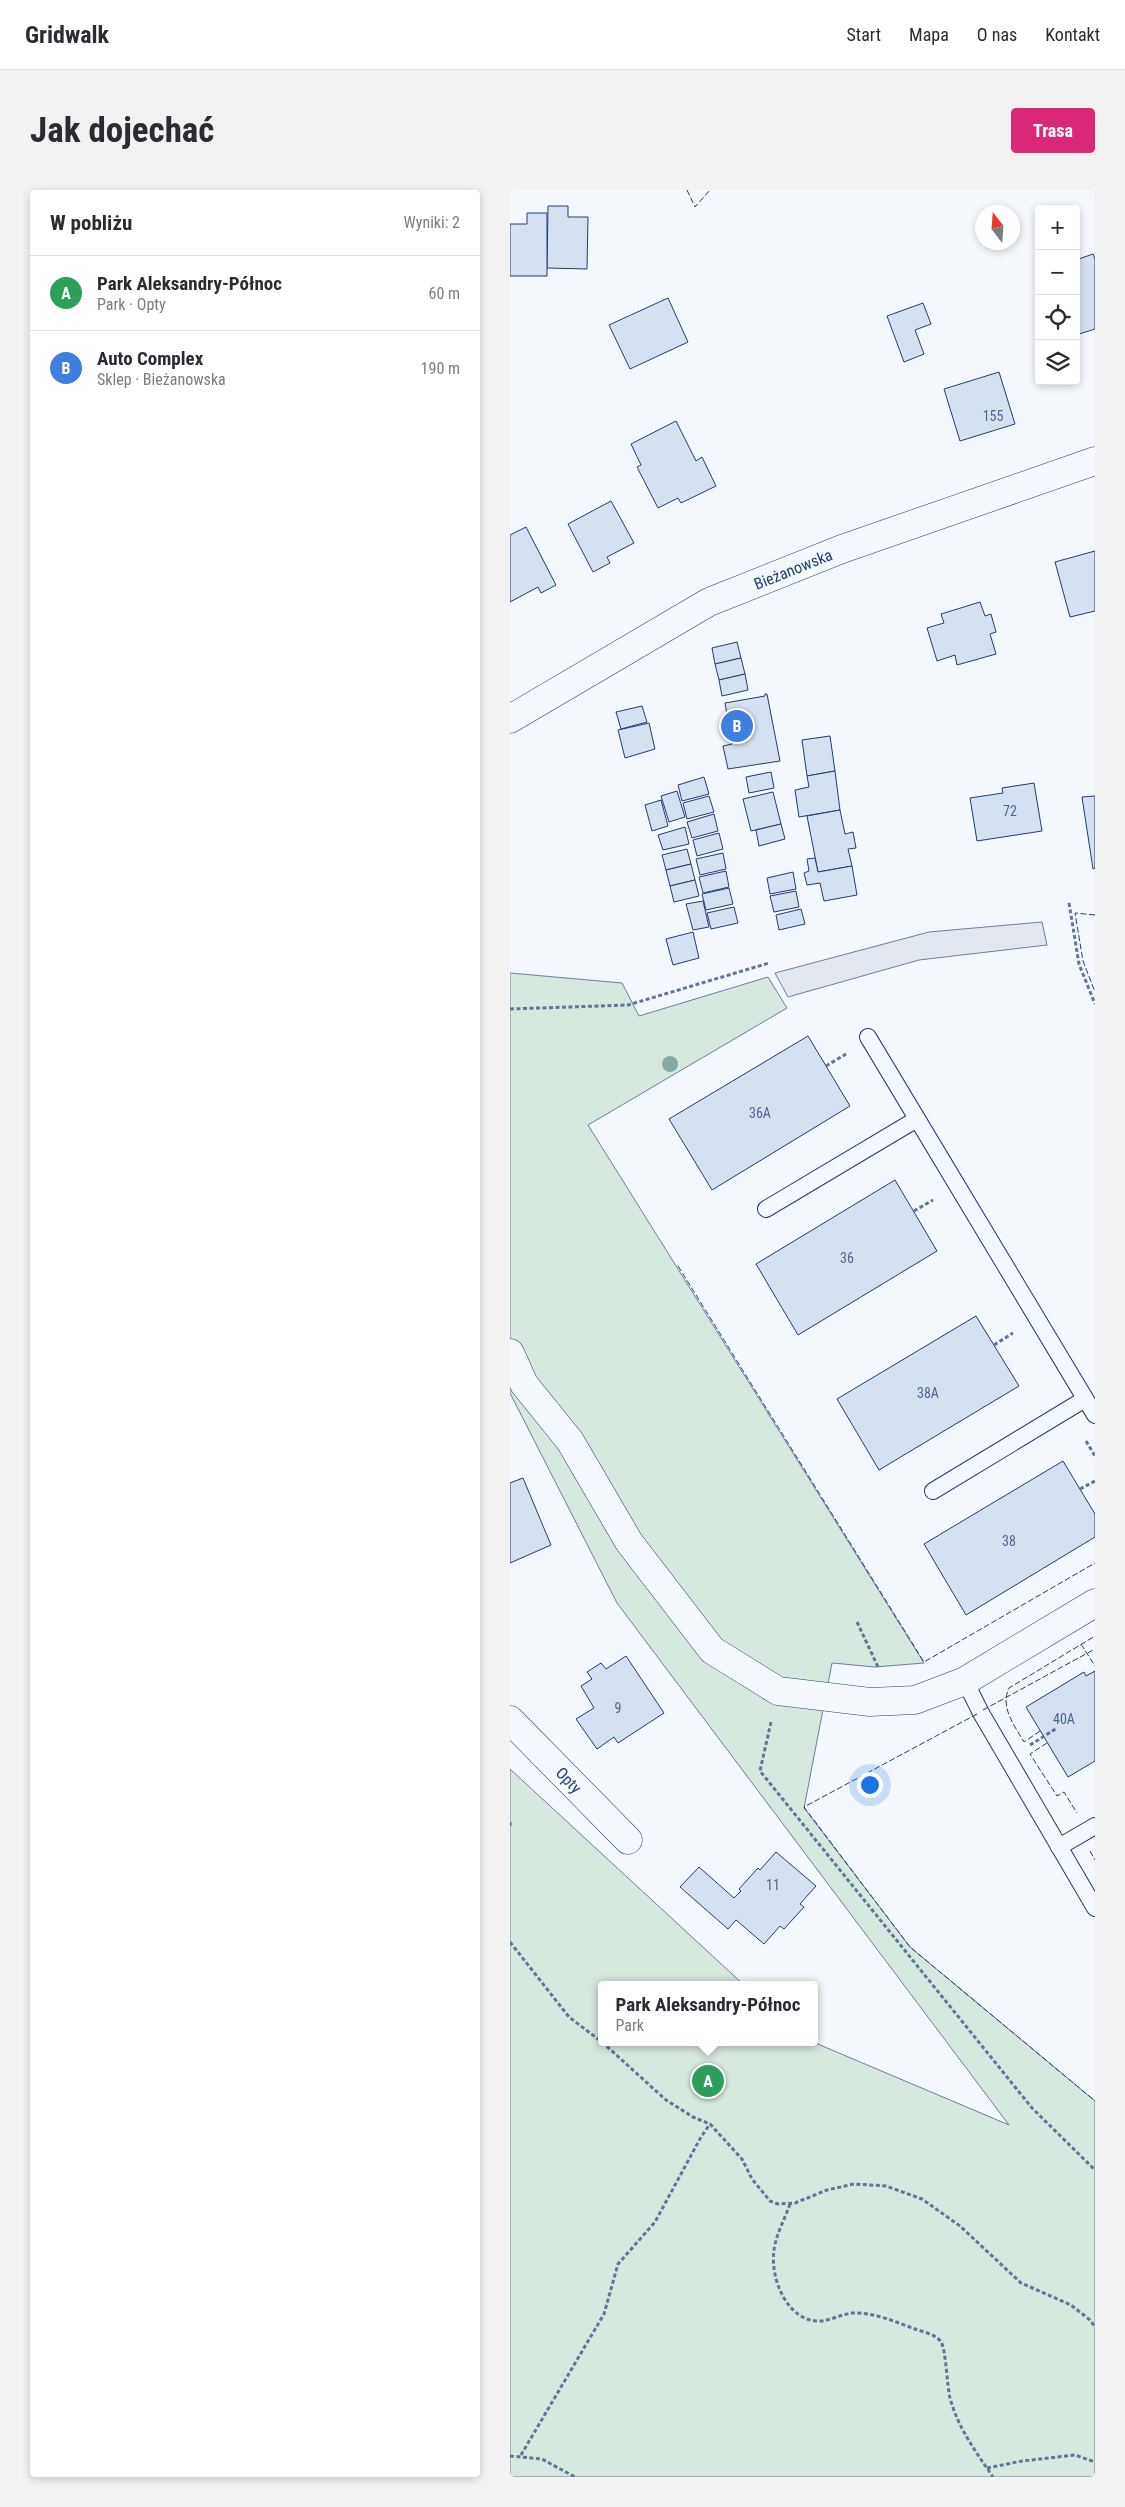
<!DOCTYPE html>
<html lang="pl">
<head>
<meta charset="utf-8">
<style>
	body { margin:0; font-family:"Roboto Condensed",sans-serif; background:#f2f2f3; color:#2b2b33 }
	.controls { position:absolute; right:15px; top:15px; display:grid; overflow:hidden; border-radius:5px; box-shadow:0 2px 8px #0003 }
	.controls button { width:45px; height:45px; display:grid; place-items:center; padding:0; border:0; border-bottom:1px solid #e1e1e2; background:#fff; color:#2b2b33; font:25px sans-serif }
	.compass { position:absolute; left:465px; top:15px; width:45px; height:45px; border-radius:50%; background:#fff; box-shadow:0 2px 8px #0003; rotate:343deg }
	.you { position:absolute; left:359px; top:1594px; width:18px; height:18px; margin:-12px; border:4px solid #fff; border-radius:50%; background:#1a73e8; box-shadow:0 0 0 8px #1a73e833 }
	.badge { display:grid; place-items:center; width:32px; height:32px; border-radius:50%; background:#db2777; color:#fff; font-size:16px; font-weight:700 }
	.pin { position:absolute; translate:-50% -50%; border:2px solid #fff; box-shadow:0 1px 5px #0006 }
	.popup { position:absolute; left:88px; top:1791px; width:220px; height:65px; box-sizing:border-box; display:grid; place-content:center; border-radius:5px; background:#fff; filter:drop-shadow(0 1px 4px #0005); font-size:16px; white-space:nowrap; color:#7c7c81 }
	.popup b { font-size:19px; color:#2b2b33 }
	.popup::after { content:''; position:absolute; left:50%; top:100%; margin-left:-10px; border:10px solid transparent; border-top-color:#fff }
	.list { margin:0; padding:0; list-style:none }
	h2 { display:flex; justify-content:space-between; align-items:center; height:65px; margin:0; padding:0 20px; font-size:21px }
	h2 small { font-size:16px; font-weight:400; color:#7c7c81 }
	.list li { display:grid; grid-template-columns:32px 1fr auto; gap:15px; align-items:center; box-sizing:border-box; height:75px; padding:0 20px; border-top:1px solid #e1e1e2 }
	.list b { display:block; font-size:19px; white-space:nowrap }
	.list p { margin:0; font-size:16px; white-space:nowrap; color:#7c7c81 }
	.list em { font-size:16px; font-style:normal; color:#7c7c81 }
	.icon { flex:none; width:28px; height:28px; fill:none; stroke:currentColor; stroke-width:2; stroke-linecap:round; stroke-linejoin:round }
	.map { position:relative; flex:none; width:585px; height:2287px; overflow:hidden; border-radius:5px }
	header { display:flex; align-items:center; gap:30px; box-sizing:border-box; height:70px; padding:0 25px; background:#fff; border-bottom:1px solid #e1e1e2 }
	header strong { font-size:24px }
	nav { display:flex; gap:28px; margin-inline-start:auto; font-size:18px }
	.intro { display:flex; align-items:center; justify-content:space-between; box-sizing:border-box; height:120px; padding:0 30px }
	h1 { margin:0; font-size:35px }
	.button { padding:12px 22px; border-radius:5px; background:#db2777; color:#fff; font-size:18px; font-weight:700 }
	main { display:flex; gap:30px; padding:0 30px }
	aside { flex:1; background:#fff; border-radius:5px; box-shadow:0 2px 8px #0003 }
	.map>svg:first-child { display:block }
	.green { fill:#d7e8df; stroke:#687fa3 }
	.parking { fill:#e3e8f0; stroke:#687fa3 }
	.building { fill:#d5e0f0; stroke:#1d3f73 }
	.lines { fill:none; stroke-linecap:round; stroke-linejoin:round }
	.service-casing { stroke:#1d3f73; stroke-width:18 }
	.minor-casing { stroke:#1d3f73; stroke-width:29 }
	.tertiary-casing { stroke:#1d3f73; stroke-width:29 }
	.path { stroke:#5e769c; stroke-width:3; stroke-dasharray:4 2.5; stroke-linecap:butt }
	.service { stroke:#f4f7fb; stroke-width:16 }
	.minor { stroke:#f4f7fb; stroke-width:28 }
	.tertiary { stroke:#f4f7fb; stroke-width:28 }
	.fence { stroke:#1d3f73; stroke-width:1; stroke-dasharray:6 2.5; stroke-linecap:butt }
	.tree { fill:#86aba6 }
	.labels { text-anchor:middle; stroke-width:4; stroke-linejoin:round; paint-order:stroke }
	.number-label { font-size:14px; fill:#4b6792 }
	.street-label { font-size:16px; fill:#1d3f73; stroke:#f4f7fb }
</style>
</head>
<body>
<header>
<strong>Gridwalk</strong>
<nav><a>Start</a><a>Mapa</a><a>O nas</a><a>Kontakt</a></nav>
</header>
<div class="intro"><h1>Jak dojechać</h1><a class="button">Trasa</a></div>
<main>
<aside>
<h2>W pobliżu<small>Wyniki: 2</small></h2>
<ul class="list">
<li><span class="badge" style="background:#2e9e5b">A</span><div><b>Park Aleksandry-Północ</b><p>Park · Opty</p></div><em>60 m</em></li>
<li><span class="badge" style="background:#3f7fe0">B</span><div><b>Auto Complex</b><p>Sklep · Bieżanowska</p></div><em>190 m</em></li>
</ul>
</aside>
<div class="map">
<svg width="585" height="2287" viewBox="0 0 585 2287">
	<rect width="100%" height="100%" fill="#f4f7fb"/>
	<polygon class="green" points="0,783 112,793 129,826 258,787 277,818 78,935 414,1473 365,1477 322,1473 294,1618 400,1757 585,1911 585,2287 0,2287 0,1579 234,1795 92,1795 92,1852 303,1852 499,1935 107,1413 0,1203"/>
	<polygon class="parking" points="532,732 537,755 409,770 278,807 265,783 419,742"/>
	<g class="building">
		<polygon points="38,16 58,16 58,27 78,27 77,79 37,78"/>
		<polygon points="17,23 37,23 37,86 0,86 0,34 17,34"/>
		<polygon points="583,64 585,69 585,139 566,145 566,70"/>
		<polygon points="158,108 178,152 120,179 99,135"/>
		<polygon points="413,113 421,134 405,140 414,164 394,172 377,126"/>
		<polygon points="489,182 505,234 450,251 434,199"/>
		<polygon points="166,231 186,271 192,267 206,296 171,313 168,308 148,318 127,277 131,275 121,254"/>
		<polygon points="101,311 124,353 97,367 100,373 83,382 58,334"/>
		<polygon points="16,337 46,395 31,403 28,397 0,412 0,345"/>
		<polygon points="585,361 585,421 560,427 545,372"/>
		<polygon points="470,412 475,426 481,424 486,442 480,444 486,464 447,475 445,465 427,471 417,438 434,433 431,424"/>
		<polygon points="227,452 231,468 205,474 202,458"/>
		<polygon points="231,468 235,484 209,490 205,474"/>
		<polygon points="235,484 238,500 212,506 209,490"/>
		<polygon points="255,504 257,504 270,571 218,579 213,556 222,554 215,513 255,506"/>
		<polygon points="132,516 137,532 111,539 106,522"/>
		<polygon points="139,533 145,559 115,568 108,540"/>
		<polygon points="320,546 325,581 297,586 292,550"/>
		<polygon points="325,581 330,620 289,627 285,600 299,597 297,586"/>
		<polygon points="261,582 264,598 239,603 236,587"/>
		<polygon points="194,587 199,604 172,611 168,595"/>
		<polygon points="524,593 532,641 467,651 460,608 493,603 492,598"/>
		<polygon points="167,601 175,627 159,632 151,606"/>
		<polygon points="263,602 271,634 241,641 233,609"/>
		<polygon points="199,606 204,622 177,629 173,613"/>
		<polygon points="585,606 585,678 583,679 572,607"/>
		<polygon points="151,610 158,636 142,641 135,615"/>
		<polygon points="330,620 335,644 343,642 346,658 338,659 342,676 308,682 297,626"/>
		<polygon points="204,624 208,641 182,648 177,632"/>
		<polygon points="271,634 275,649 249,656 246,640"/>
		<polygon points="175,637 179,654 153,660 148,645"/>
		<polygon points="209,643 213,659 187,666 183,650"/>
		<polygon points="177,659 181,674 156,680 152,665"/>
		<polygon points="213,663 216,679 190,685 186,669"/>
		<polygon points="305,668 308,682 342,676 347,705 314,711 310,693 297,695 294,683 299,681 297,669"/>
		<polygon points="181,674 185,690 160,696 156,680"/>
		<polygon points="216,681 219,697 193,703 189,687"/>
		<polygon points="283,682 286,699 260,704 257,688"/>
		<polygon points="185,690 189,706 164,712 160,696"/>
		<polygon points="219,698 223,714 196,720 192,704"/>
		<polygon points="286,701 289,717 264,722 260,706"/>
		<polygon points="193,711 199,737 183,740 176,714"/>
		<polygon points="224,717 228,733 201,739 197,723"/>
		<polygon points="291,719 295,734 269,740 266,725"/>
		<polygon points="183,742 189,768 163,775 156,749"/>
		<polygon points="298,846 340,916 202,1000 159,929"/>
		<polygon points="385,990 427,1061 288,1145 246,1074"/>
		<polygon points="466,1126 509,1196 369,1280 327,1209"/>
		<polygon points="553,1271 585,1324 585,1347 456,1425 414,1354"/>
		<polygon points="13,1288 41,1355 0,1373 0,1293"/>
		<polygon points="116,1466 154,1523 108,1553 104,1547 87,1559 66,1529 84,1518 71,1496 82,1489 77,1482 91,1473 96,1479"/>
		<polygon points="585,1481 585,1571 558,1587 516,1517 574,1482 576,1486"/>
		<polygon points="266,1662 306,1696 290,1714 294,1717 274,1739 270,1736 254,1754 226,1730 218,1739 170,1697 189,1677 224,1708 231,1701 229,1699 248,1678 250,1680"/>
	</g>
	<g class="lines">
		<g class="service-casing">
			<g id="service">
				<polyline points="358,847 585,1225"/>
				<polyline points="256,1019 407,929"/>
				<polyline points="423,1301 575,1209"/>
				<polyline points="455,1491 471,1523 585,1718"/>
				<polyline points="549,1657 585,1636"/>
			</g>
		</g>
		<g class="minor-casing">
			<g id="minor">
				<polyline points="0,1163 14,1194 60,1251 119,1352 202,1460 268,1501 360,1512 405,1510 455,1491 585,1413"/>
				<polyline points="0,1530 118,1650"/>
			</g>
		</g>
		<g class="tertiary-casing">
			<polyline id="tertiary" points="0,529 199,412 332,359 585,271"/>
		</g>
		<g class="path">
			<polyline points="559,713 569,774 585,814"/>
			<polyline points="0,819 118,815 259,773"/>
			<polyline points="316,876 336,864"/>
			<polyline points="404,1021 423,1010"/>
			<polyline points="484,1155 503,1143"/>
			<polyline points="576,1251 585,1266"/>
			<polyline points="570,1299 585,1291"/>
			<polyline points="347,1432 369,1479"/>
			<polyline points="261,1532 250,1581 522,1918 585,1980"/>
			<polyline points="520,1555 547,1538"/>
			<polyline points="0,1632 0,1638"/>
			<polyline points="0,1752 59,1827 92,1852"/>
			<polyline points="92,1852 156,1910 183,1927 200,1934 232,1969 242,1989 260,2011 268,2014 285,2013 317,2000 344,1994 376,1996 412,2009 450,2036 511,2093 561,2115 580,2130 585,2137"/>
			<path d="M280 2014C275 2029 266 2044 264 2060 260 2086 275 2128 306 2131 319 2132 330 2124 343 2123 363 2122 386 2132 405 2139 413 2142 426 2144 431 2152 436 2159 437 2196 440 2208 448 2238 466 2262 483 2287"/>
			<polyline points="11,2265 94,2124 108,2074 145,2032 191,1947 200,1934"/>
			<polyline points="0,2266 32,2269 65,2287"/>
			<polyline points="477,2278 512,2271 565,2265 585,2272"/>
		</g>
		<use href="#service" class="service"/>
		<use href="#minor" class="minor"/>
		<use href="#tertiary" class="tertiary"/>
		<g class="fence">
			<polyline points="177,0 185,17 200,0"/>
			<polyline points="585,725 565,723 573,771 585,802"/>
			<polyline points="168,1076 414,1472 585,1373"/>
			<polyline points="571,1454 585,1476"/>
			<polyline points="473,1520 585,1459"/>
			<polyline points="467,1524 294,1617 400,1757 585,1911"/>
			<path d="M530 1541 514 1552C504 1535 490 1517 499 1498L585 1446"/>
			<polyline points="537,1553 520,1564 547,1606 554,1602 567,1623"/>
			<polyline points="580,1661 585,1670"/>
		</g>
	</g>
	<circle class="tree" cx="160" cy="874" r="8"/>
	<g class="labels">
		<g class="number-label">
			<text x="483" y="231">155</text>
			<text x="500" y="626">72</text>
			<text x="250" y="928">36A</text>
			<text x="337" y="1073">36</text>
			<text x="418" y="1208">38A</text>
			<text x="499" y="1356">38</text>
			<text x="108" y="1523">9</text>
			<text x="554" y="1534">40A</text>
			<text x="263" y="1700">11</text>
		</g>
		<g class="street-label">
			<text transform="translate(283 379) rotate(-22)" y="6">Bieżanowska</text>
			<text transform="translate(59 1590) rotate(46)" y="6">Opty</text>
		</g>
	</g>
</svg>
<div class="controls">
<button>+</button>
<button>−</button>
<button><svg class="icon" aria-label="locate" viewBox="0 0 24 24"><circle cx="12" cy="12" r="6"/><path d="M12 2v4M12 18v4M2 12h4M18 12h4"/></svg></button>
<button><svg class="icon" aria-label="layers" viewBox="0 0 24 24"><path d="M12 4l9 5-9 5-9-5zM3 14l9 5 9-5"/></svg></button>
</div>
<svg class="compass" viewBox="-18 -18 36 36"><path d="M0-13l5 13h-10z" fill="#e53935"/><path d="M0 13l5-13h-10z" fill="#7c7c81"/></svg>
<div class="you"></div>
<div class="pin badge" style="left:198px;top:1891px;background:#2e9e5b">A</div>
<div class="popup"><b>Park Aleksandry-Północ</b>Park</div>
<div class="pin badge" style="left:227px;top:536px;background:#3f7fe0">B</div>
</div>
</main>
</body>
</html>
